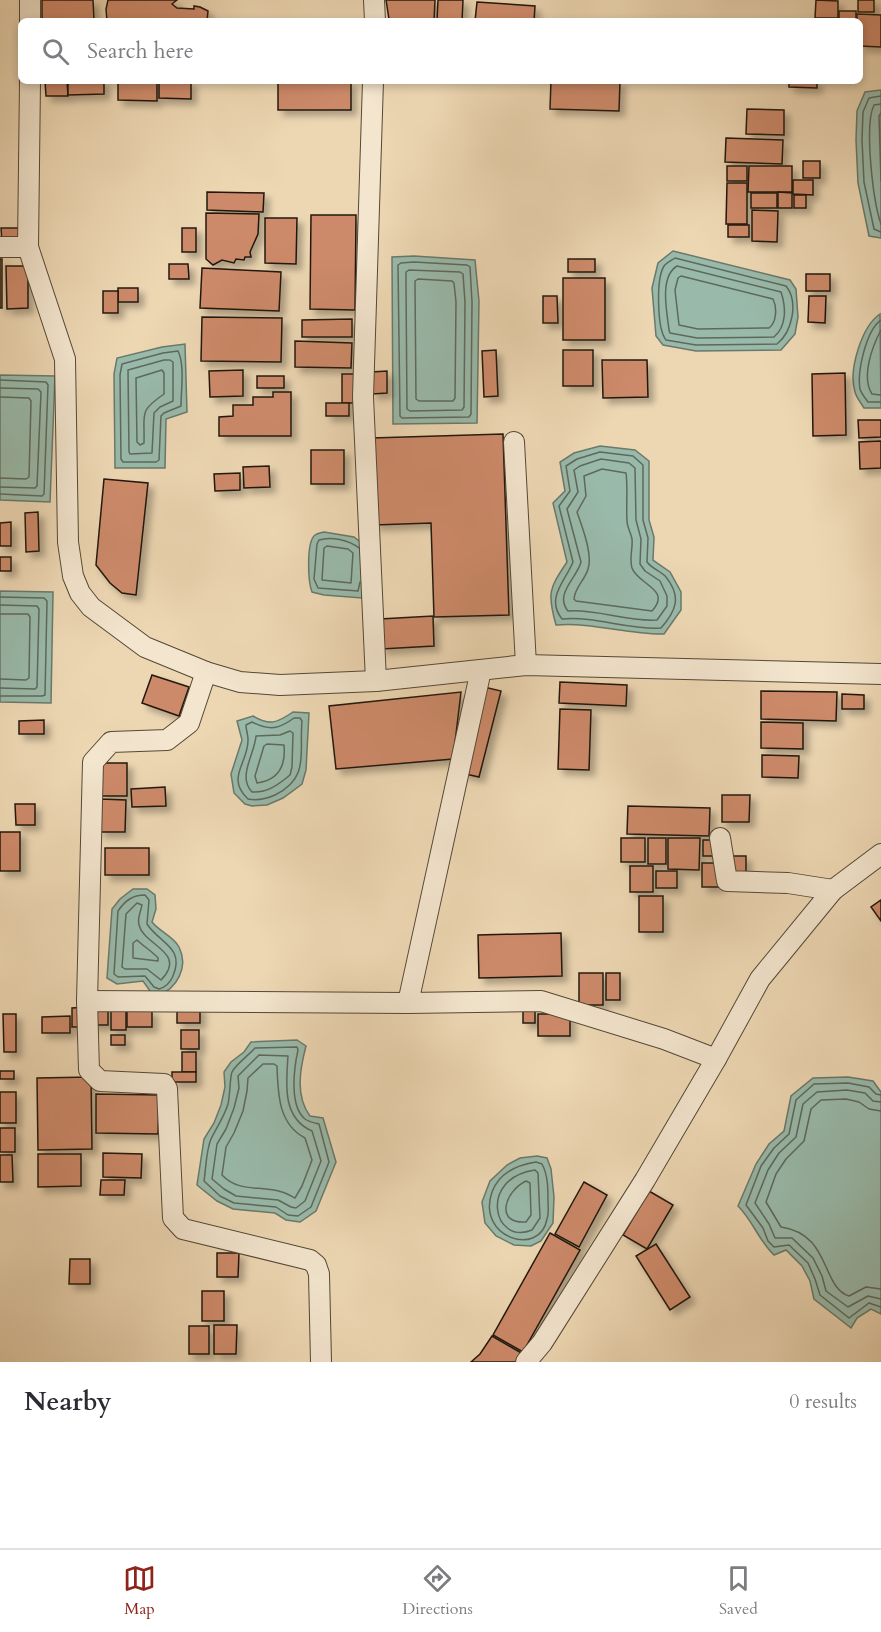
<!DOCTYPE html>
<html lang="en">
<head>
<meta charset="utf-8">
<style>
	body { margin:0; font-family:Cardo,serif; background:#f7f7f7; color:#2b2b33 }
	.list { margin:0; padding:0; list-style:none }
	h2 { display:flex; justify-content:space-between; align-items:center; height:78px; margin:0; padding:0 24px; font-size:26px }
	h2 small { font-size:20px; font-weight:400; color:#7c7c81 }
	.icon { flex:none; width:33px; height:33px; fill:none; stroke:currentColor; stroke-width:2; stroke-linecap:round; stroke-linejoin:round }
	.map { position:relative; flex:none; width:881px; height:1362px; overflow:hidden }
	.search { position:absolute; background:#fff; box-shadow:0 3px 9px #0003; left:18px; right:18px; top:18px; height:66px; display:flex; align-items:center; gap:15px; box-sizing:border-box; padding:0 21px; border-radius:9px; color:#7c7c81; font-size:22px }
	.sheet { height:186px; background:#fff }
	nav { display:flex; justify-content:space-around; align-items:center; box-sizing:border-box; height:84px; border-top:2px solid #e1e1e2; background:#fff; font-size:16px; color:#7c7c81 }
	nav a { display:grid; justify-items:center; gap:3px }
	nav .on { color:#8f2418 }
	.map>svg:first-child { display:block }
	.water { fill:#99baab; stroke:#69796b; stroke-width:1.5 }
	.lines { fill:none; stroke-linecap:round; stroke-linejoin:round }
	.shore { stroke:#5d695c; stroke-width:1.5 }
	.building { fill:#cd8a6b; stroke:#21180c; stroke-width:1.5; filter:url(#shadow) }
	.minor-casing { stroke:#544836; stroke-width:22 }
	.minor { stroke:#f3e5ce; stroke-width:20 }
</style>
</head>
<body>
<div class="map">
<svg width="881" height="1362" viewBox="0 0 881 1362">
	<defs>
		<filter id="shadow"><feDropShadow dx="5.5" dy="5.5" stdDeviation="3" flood-color="#0004"/></filter>
	</defs>
	<rect width="100%" height="100%" fill="#edd7b3"/>
	<filter id="stains"><feTurbulence type="fractalNoise" baseFrequency=".00333" numOctaves="4"/><feColorMatrix values="0 0 0 0 .2 0 0 0 0 .09 0 0 0 0 .02 0 0 0 .5 -.17"/></filter>
	<radialGradient id="worn" r=".72"><stop offset=".6" stop-color="#630" stop-opacity="0"/><stop offset="1" stop-color="#630" stop-opacity=".3"/></radialGradient>
	<g class="water">
		<polygon points="881,90 881,238 869,236 858,183 856,140 857,111 865,92"/>
		<polygon points="673,251 790,280 796,289 798,317 795,334 781,350 696,351 663,345 656,336 652,288 658,263"/>
		<polygon points="414,256 475,260 479,301 477,423 393,424 392,257"/>
		<path d="M880 314 881 408H864C861 403 856 397 855 392 848 370 862 326 880 314Z"/>
		<polygon points="185,344 187,412 166,419 165,468 115,468 114,374 117,358 162,347"/>
		<polygon points="0,375 55,376 50,502 0,500"/>
		<path d="M600 446 635 450 649 461V520L654 537 653 560 670 572 681 592V610L664 634C628 635 593 622 556 625 547 593 549 589 567 562L553 503 565 491 560 462 574 453Z"/>
		<path d="M324 532 354 537 363 544 362 598 324 595 312 592C308 582 306 542 315 535 318 533 321 533 324 532Z"/>
		<polygon points="0,591 53,592 51,703 0,702"/>
		<path d="M293 712 309 713 306 770 302 784 283 798 267 805 252 806 245 804 234 793 231 774 242 740 237 721 253 716C270 726 277 723 293 712Z"/>
		<path d="M133 889H147L155 895 156 909 152 922C160 932 173 936 179 947 189 967 177 989 157 996L150 991 143 981 117 984 107 978 112 909 120 899Z"/>
		<path d="M297 1040 306 1046C300 1069 295 1096 310 1116L323 1118 336 1162 316 1211 300 1222 286 1220 275 1213 233 1209 217 1201 197 1185 204 1139 214 1123 221 1105 225 1087 224 1072 231 1062 244 1052 251 1042Z"/>
		<path d="M848 1077 873 1081 881 1092V1314L871 1309 857 1318 851 1328 814 1299 810 1281 802 1266 786 1250 774 1255C759 1241 753 1221 738 1206L756 1164 769 1144 784 1131 791 1096 813 1078Z"/>
		<polygon points="537,1156 547,1158 551,1169 554,1197 553,1223 541,1241 531,1246 514,1245 496,1236 485,1223 482,1202 490,1181 507,1165 520,1158"/>
	</g>
	<g class="lines">
		<g class="shore">
			<polyline points="881,96 869,98 863,112 862,140 864,182 874,229 881,232"/>
			<path d="M881 104 874 105C864 125 873 201 881 224"/>
			<polyline points="881,113 879,116 881,181"/>
			<path d="M675 258 786 286C799 302 792 332 777 344L696 345 666 340C657 329 656 279 664 266 666 263 672 260 675 258Z"/>
			<polygon points="414,262 467,265 470,267 472,302 471,414 469,417 402,418 400,416 398,265 401,263"/>
			<path d="M677 266 781 292C786 307 787 326 774 337L697 338 670 333 669 330C667 312 659 277 677 266Z"/>
			<polygon points="409,270 460,272 463,274 465,302 464,407 462,410 410,411 407,409 406,285 406,272"/>
			<path d="M681 276 773 299C777 307 777 322 769 328L698 329 679 325 675 290 678 278Z"/>
			<polygon points="418,279 452,281 454,283 456,302 455,398 453,401 419,401 416,399 415,285 415,281"/>
			<path d="M881 320C866 330 857 372 860 389 861 393 865 398 868 402H881"/>
			<path d="M881 330C872 347 861 377 872 394L881 395"/>
			<path d="M178 351C185 365 181 390 181 406L164 413 161 416 159 460 156 462H123L121 459 120 375 122 364 163 353Z"/>
			<polygon points="164,360 170,360 173,362 173,401 160,407 154,413 152,453 130,454 129,452 128,370"/>
			<path d="M162 370 164 373V394C138 412 145 413 144 443L140 445 137 442 136 378Z"/>
			<polyline points="0,380 46,382 48,385 44,494 42,496 0,494"/>
			<polyline points="0,388 38,389 41,392 37,486 35,488 0,487"/>
			<polyline points="0,397 29,398 31,401 29,477 26,479 0,478"/>
			<path d="M600 452 633 456 643 465V520L648 538 647 562C652 569 661 571 666 577 682 597 676 611 661 628 628 630 596 616 562 619 545 598 566 580 573 562L559 506 570 491 566 466 577 459Z"/>
			<path d="M601 459 629 463 635 468 636 520 641 539 640 564 645 571 660 581 667 596V606L657 620C627 622 598 609 568 611 554 594 577 578 581 562L567 509 578 492 574 470 580 466Z"/>
			<path d="M602 469 626 473C628 489 626 505 627 521 627 527 631 533 632 539 633 549 629 558 632 568 638 585 672 589 652 611L576 601 574 599C575 587 585 580 588 569 593 555 582 526 577 512L586 496 584 476Z"/>
			<polygon points="327,546 348,549 353,553 351,583 322,580 324,548"/>
			<path d="M359 548C349 540 331 536 319 540L317 544 314 579 318 588 358 591 360 582"/>
			<polyline points="0,597 44,598 47,601 45,695 42,696 0,696"/>
			<polyline points="0,605 37,606 39,609 37,687 35,689 0,688"/>
			<polyline points="0,614 28,614 30,617 29,678 26,680 0,679"/>
			<path d="M294 718H300L302 721C299 753 310 778 275 795 266 799 258 801 248 799 225 777 249 763 248 739 248 735 246 730 246 725L252 722C270 731 279 729 294 718Z"/>
			<path d="M290 731 293 733 292 767 290 775C278 785 267 793 252 792 237 777 255 753 256 736L280 735Z"/>
			<path d="M267 744 284 745C286 766 279 780 257 783L255 776 264 746Z"/>
			<path d="M145 895 149 900 147 924C160 944 185 947 173 976 170 983 166 987 159 989L154 987 145 976 118 977 114 974 118 911C125 901 132 895 145 895Z"/>
			<path d="M137 903 142 905C141 911 137 918 139 925 144 946 188 952 161 980L147 969H125L122 967 126 914Z"/>
			<path d="M137 940C143 946 153 952 158 958V961L133 958V943Z"/>
			<path d="M297 1047 298 1050C294 1068 289 1106 305 1119 309 1122 315 1123 319 1124L329 1162 311 1207 298 1216 288 1215 276 1207 234 1203 220 1196 204 1181C206 1168 206 1151 211 1139 217 1127 224 1117 228 1104 230 1096 230 1076 232 1072 236 1064 249 1055 255 1048Z"/>
			<path d="M259 1055 288 1056C286 1084 282 1118 312 1131L321 1161 305 1201 296 1208 291 1207 278 1200 236 1196 224 1189 212 1179 217 1144 226 1129 234 1108 239 1088 238 1076Z"/>
			<path d="M263 1064H274L277 1066C278 1093 278 1124 305 1138L312 1160 302 1186 295 1198C291 1196 286 1193 282 1192 260 1185 239 1193 222 1175L226 1147 234 1133 243 1111 247 1091 248 1078Z"/>
			<polyline points="881,1095 876,1094 869,1087 848,1083 814,1084 796,1100 789,1134 774,1148 761,1166 746,1205 763,1228 768,1241 774,1247 789,1245 808,1263 815,1279 820,1295 849,1318 869,1303 881,1307"/>
			<polyline points="881,1102 873,1101 865,1093 847,1090 817,1092 803,1104 796,1137 779,1153 768,1170 755,1203 769,1224 775,1238 792,1238 813,1258 822,1276 826,1291 848,1307 868,1296 881,1299"/>
			<path d="M881 1111 869 1109 859 1102 846 1099 821 1100 811 1109 804 1141 786 1159 776 1174 766 1202 781 1227C831 1234 821 1287 849 1296L866 1287 881 1289"/>
			<path d="M536 1162 542 1164C548 1175 548 1189 548 1201 548 1207 549 1214 547 1219 540 1258 476 1238 492 1192 499 1173 517 1165 536 1162Z"/>
			<path d="M535 1170 538 1173 540 1218 532 1230C493 1246 478 1178 535 1170Z"/>
			<path d="M526 1181 530 1183 531 1215 526 1222C494 1224 505 1191 526 1181Z"/>
		</g>
	</g>
	<g class="building">
		<polygon points="42,0 93,0 94,21 42,21"/>
		<polygon points="108,0 177,0 172,4 177,8 194,9 194,6 200,7 208,11 207,21 107,21 106,9"/>
		<polygon points="386,0 435,0 434,21 389,19"/>
		<polygon points="438,0 463,0 462,21 437,21"/>
		<polygon points="816,0 838,1 838,18 815,18"/>
		<rect x="858" y="0" width="16" height="12"/>
		<polygon points="477,2 535,6 534,21 475,21"/>
		<rect x="839" y="11" width="17" height="10"/>
		<polygon points="857,14 881,15 881,47 860,46 860,21 857,21"/>
		<polygon points="45,81 67,81 68,96 46,96"/>
		<polygon points="68,81 104,81 104,94 68,95"/>
		<polygon points="118,81 157,81 157,101 118,100"/>
		<polygon points="159,81 191,81 191,99 159,98"/>
		<rect x="278" y="81" width="73" height="29"/>
		<polygon points="551,81 620,81 619,111 550,109"/>
		<polygon points="789,81 817,81 817,88 789,87"/>
		<polygon points="747,109 784,110 784,135 746,134"/>
		<polygon points="726,138 783,140 782,164 725,162"/>
		<rect x="803" y="161" width="17" height="17"/>
		<rect x="727" y="166" width="20" height="15"/>
		<polygon points="749,166 792,166 792,192 748,192"/>
		<polygon points="793,180 813,180 813,195 793,194"/>
		<polygon points="727,183 747,183 747,224 726,224"/>
		<polygon points="207,192 264,193 263,212 207,210"/>
		<polygon points="778,192 792,193 792,208 778,208"/>
		<rect x="751" y="193" width="26" height="15"/>
		<rect x="794" y="195" width="12" height="13"/>
		<polygon points="752,210 778,211 777,242 752,241"/>
		<polygon points="206,213 259,214 258,234 250,252 251,257 245,257 244,260 236,259 234,263 222,260 213,265 206,259"/>
		<polygon points="311,215 356,215 355,310 310,309"/>
		<polygon points="265,218 297,218 296,264 265,263"/>
		<rect x="728" y="225" width="21" height="12"/>
		<polygon points="1,228 19,228 19,242 2,242"/>
		<rect x="182" y="228" width="14" height="24"/>
		<rect x="0" y="259" width="2" height="49"/>
		<rect x="568" y="259" width="27" height="13"/>
		<polygon points="169,264 188,264 189,279 169,279"/>
		<polygon points="6,266 28,266 28,308 7,309"/>
		<polygon points="202,268 281,272 279,311 200,308"/>
		<rect x="806" y="274" width="24" height="17"/>
		<rect x="563" y="278" width="42" height="62"/>
		<rect x="118" y="288" width="20" height="14"/>
		<rect x="103" y="291" width="15" height="22"/>
		<polygon points="543,296 557,296 558,323 543,323"/>
		<polygon points="809,296 826,296 825,323 808,322"/>
		<polygon points="202,317 282,318 281,362 201,361"/>
		<polygon points="352,319 352,337 302,337 302,320"/>
		<polygon points="295,341 352,343 351,368 295,367"/>
		<polygon points="496,350 498,396 484,397 482,351"/>
		<rect x="563" y="350" width="30" height="36"/>
		<polygon points="602,360 647,360 648,397 603,398"/>
		<polygon points="243,370 243,396 210,397 209,371"/>
		<polygon points="387,371 387,393 372,394 371,372"/>
		<polygon points="845,373 846,435 813,436 812,374"/>
		<rect x="342" y="374" width="16" height="29"/>
		<rect x="257" y="376" width="27" height="12"/>
		<polygon points="273,392 291,392 291,436 219,436 219,417 233,416 233,405 253,405 253,397 273,397"/>
		<rect x="326" y="403" width="23" height="13"/>
		<polygon points="858,420 881,420 881,437 859,438"/>
		<polygon points="503,434 509,615 434,617 431,523 374,525 372,438"/>
		<polygon points="881,441 881,468 860,469 859,442"/>
		<rect x="311" y="450" width="33" height="34"/>
		<polygon points="269,466 270,487 244,488 243,467"/>
		<polygon points="240,473 240,490 215,491 214,474"/>
		<polygon points="104,479 148,483 136,595 122,593 110,583 96,565"/>
		<polygon points="38,512 39,551 26,552 25,513"/>
		<polygon points="11,522 11,546 0,546 0,523"/>
		<rect x="0" y="557" width="11" height="14"/>
		<polygon points="433,616 434,646 381,649 380,619"/>
		<polygon points="152,675 189,687 179,716 142,703"/>
		<polygon points="560,682 627,685 626,706 559,703"/>
		<polygon points="484,687 501,691 479,777 461,773"/>
		<polygon points="761,691 837,692 836,721 761,719"/>
		<polygon points="461,692 453,759 336,769 329,706"/>
		<polygon points="842,694 864,695 864,709 842,709"/>
		<polygon points="560,709 591,710 589,770 558,769"/>
		<polygon points="44,720 44,734 19,734 19,721"/>
		<polygon points="761,722 803,723 803,749 761,748"/>
		<polygon points="762,755 799,756 798,778 762,777"/>
		<rect x="100" y="763" width="27" height="33"/>
		<polygon points="165,787 166,806 132,807 131,789"/>
		<polygon points="722,795 750,795 749,822 722,822"/>
		<polygon points="100,799 126,800 125,832 99,832"/>
		<polygon points="15,804 35,804 35,825 16,825"/>
		<polygon points="628,806 710,808 709,836 627,834"/>
		<rect x="0" y="832" width="20" height="39"/>
		<rect x="621" y="838" width="24" height="24"/>
		<rect x="648" y="838" width="18" height="26"/>
		<polygon points="668,838 700,838 699,870 668,869"/>
		<rect x="703" y="840" width="11" height="16"/>
		<rect x="105" y="848" width="44" height="27"/>
		<rect x="730" y="856" width="16" height="22"/>
		<rect x="702" y="863" width="17" height="24"/>
		<rect x="630" y="866" width="23" height="26"/>
		<rect x="656" y="871" width="21" height="17"/>
		<rect x="639" y="896" width="24" height="36"/>
		<polygon points="881,900 881,921 871,907"/>
		<polygon points="561,933 562,976 479,978 478,935"/>
		<rect x="579" y="973" width="24" height="32"/>
		<rect x="606" y="973" width="14" height="27"/>
		<rect x="89" y="1003" width="19" height="22"/>
		<rect x="177" y="1006" width="23" height="17"/>
		<polygon points="87,1007 87,1027 72,1027 72,1008"/>
		<rect x="111" y="1008" width="15" height="22"/>
		<rect x="523" y="1009" width="12" height="14"/>
		<rect x="127" y="1010" width="25" height="17"/>
		<polygon points="3,1014 16,1014 16,1052 4,1052"/>
		<rect x="538" y="1014" width="32" height="22"/>
		<polygon points="70,1016 70,1033 42,1033 42,1017"/>
		<rect x="181" y="1030" width="18" height="19"/>
		<rect x="111" y="1035" width="14" height="10"/>
		<rect x="182" y="1052" width="14" height="20"/>
		<rect x="0" y="1071" width="14" height="8"/>
		<rect x="172" y="1072" width="24" height="10"/>
		<polygon points="91,1077 92,1149 38,1150 37,1078"/>
		<rect x="0" y="1092" width="16" height="31"/>
		<polygon points="96,1094 159,1095 158,1134 96,1133"/>
		<rect x="0" y="1128" width="15" height="24"/>
		<polygon points="103,1153 142,1154 141,1178 103,1177"/>
		<polygon points="38,1154 81,1154 81,1186 38,1187"/>
		<polygon points="0,1155 12,1155 13,1182 0,1182"/>
		<polygon points="101,1180 125,1180 124,1195 100,1195"/>
		<polygon points="584,1182 607,1195 579,1247 555,1234"/>
		<polygon points="649,1191 673,1205 647,1249 623,1235"/>
		<polygon points="550,1233 580,1250 523,1352 493,1335"/>
		<polygon points="656,1244 690,1297 670,1310 636,1256"/>
		<polygon points="217,1253 239,1253 238,1277 217,1277"/>
		<polygon points="70,1259 90,1259 90,1284 69,1284"/>
		<rect x="202" y="1291" width="22" height="30"/>
		<polygon points="214,1325 237,1325 236,1354 214,1354"/>
		<rect x="189" y="1326" width="20" height="28"/>
		<polygon points="492,1336 523,1354 516,1362 471,1362 480,1354"/>
	</g>
	<g class="lines">
		<g class="minor-casing">
			<g id="minor">
				<polyline points="374,0 375,21"/>
				<polyline points="30,21 30,0"/>
				<polyline points="30,81 28,247 65,359 68,542 73,576 80,593 91,607 145,647 206,672 240,682 280,685 376,681 526,665 881,674"/>
				<polyline points="373,81 363,397 376,681"/>
				<polyline points="0,247 28,247"/>
				<polyline points="514,442 526,665"/>
				<polyline points="481,670 408,1003 541,1001 664,1039 716,1059"/>
				<polyline points="720,838 727,881 788,883 833,890"/>
				<polyline points="87,1001 93,762 111,742 167,740 189,723 206,672"/>
				<polyline points="321,1362 319,1274 316,1265 310,1260 183,1229 173,1218 167,1089 164,1084 100,1081 89,1070 87,1001 408,1003"/>
				<polyline points="526,1362 542,1343 645,1180 716,1059 760,979 833,890 881,854"/>
			</g>
		</g>
		<use href="#minor" class="minor"/>
	</g>
	<rect width="100%" height="100%" filter="url(#stains)"/>
	<rect width="100%" height="100%" fill="url(#worn)"/>
</svg>
<div class="search"><svg class="icon" aria-label="search" viewBox="0 0 24 24"><circle cx="10" cy="10" r="6"/><path d="M15 15l6 6"/></svg>Search here</div>
</div>
<section class="sheet">
<h2>Nearby<small>0 results</small></h2>
<ul class="list">
</ul>
</section>
<nav>
<a class="on"><svg class="icon" aria-label="map" viewBox="0 0 24 24"><path d="M3 6l6-2 6 2 6-2v14l-6 2-6-2-6 2zM9 4v14M15 6v14"/></svg>Map</a>
<a><svg class="icon" aria-label="directions" viewBox="0 0 24 24"><path d="M12 3l9 9-9 9-9-9zM9 14v-3h6M13 9l2 2-2 2"/></svg>Directions</a>
<a><svg class="icon" aria-label="saved" viewBox="0 0 24 24"><path d="M7 4h10v16l-5-4-5 4z"/></svg>Saved</a>
</nav>
</body>
</html>
